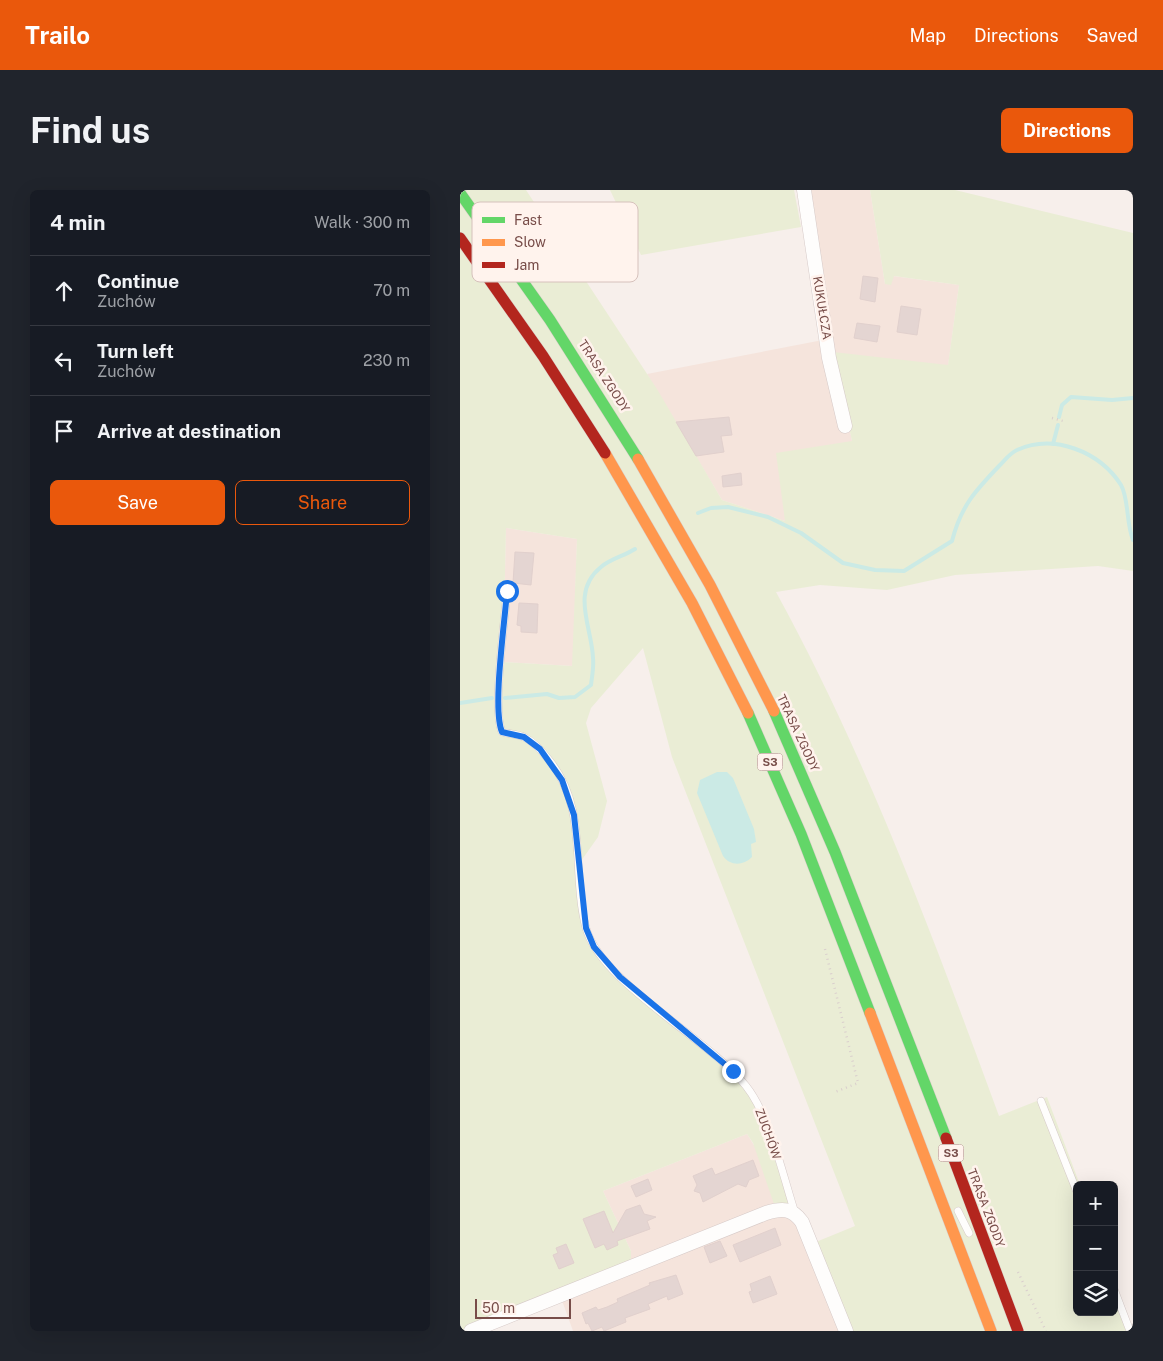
<!DOCTYPE html>
<html lang="en">
<head>
<meta charset="utf-8">
<style>
	body { margin:0; font-family:"Public Sans",sans-serif; background:#20242c; color:#f1f3f6 }
	.controls { position:absolute; right:15px; bottom:15px; display:grid; overflow:hidden; border-radius:8px; box-shadow:0 5px 20px #0002 }
	.controls button { width:45px; height:45px; display:grid; place-items:center; padding:0; border:0; border-bottom:1px solid #363941; background:#171b24; color:#f1f3f6; font:25px sans-serif }
	.scale { position:absolute; left:15px; bottom:12px; width:96px; box-sizing:border-box; padding-left:5px; border:2px solid #784d49; border-top:0; font-size:14px; line-height:18px; white-space:nowrap; color:#784d49; -webkit-text-stroke:4px #fff3ed; paint-order:stroke }
	.stop { position:absolute; width:15px; height:15px; margin:-11px; border:4px solid #1a73e8; border-radius:50%; background:#fff }
	.stop.end { background:#1a73e8; border-color:#fff; box-shadow:0 1px 5px #0008 }
	.list { margin:0; padding:0; list-style:none }
	h2 { display:flex; justify-content:space-between; align-items:center; height:65px; margin:0; padding:0 20px; font-size:21px }
	h2 small { font-size:16px; font-weight:400; color:#9ea1a6 }
	.list li { display:grid; grid-template-columns:32px 1fr auto; gap:15px; align-items:center; box-sizing:border-box; height:70px; padding:0 20px; border-top:1px solid #363941 }
	.list b { display:block; font-size:19px; white-space:nowrap }
	.list p { margin:0; font-size:16px; white-space:nowrap; color:#9ea1a6 }
	.list em { font-size:16px; font-style:normal; color:#9ea1a6 }
	.actions { display:flex; gap:10px; padding:15px 20px }
	.actions a { flex:1; padding:11px 0; border:1px solid #ea580c; border-radius:8px; text-align:center; font-size:18px; color:#ea580c }
	.actions .main { background:#ea580c; color:#fff }
	.icon { flex:none; width:28px; height:28px; fill:none; stroke:currentColor; stroke-width:2; stroke-linecap:round; stroke-linejoin:round }
	.map { position:relative; flex:none; width:673px; height:1141px; overflow:hidden; border-radius:8px }
	header { display:flex; align-items:center; gap:30px; box-sizing:border-box; height:70px; padding:0 25px; background:#ea580c; color:#fff }
	header strong { font-size:24px }
	nav { display:flex; gap:28px; margin-inline-start:auto; font-size:18px }
	.intro { display:flex; align-items:center; justify-content:space-between; box-sizing:border-box; height:120px; padding:0 30px }
	h1 { margin:0; font-size:35px }
	.button { padding:12px 22px; border-radius:8px; background:#ea580c; color:#fff; font-size:18px; font-weight:700 }
	main { display:flex; gap:30px; padding:0 30px }
	aside { flex:1; background:#171b24; border-radius:8px; box-shadow:0 5px 20px #0002 }
	.map>svg:first-child { display:block }
	.residential { fill:#f5e4dc }
	.green { fill:#eaedd5; fill-rule:evenodd }
	.water { fill:#cbeae5 }
	.lines { fill:none; stroke-linecap:round; stroke-linejoin:round }
	.stream { stroke:#cbeae5; stroke-width:4 }
	.building { fill:#e4d5d2; stroke:#e1d0cd }
	.lane-casing { stroke:#d6cac8; stroke-width:8 }
	.street-casing { stroke:#d6cac8; stroke-width:15 }
	.fast-casing { stroke:#d9ccc9; stroke-width:12 }
	.slow-casing { stroke:#d9ccc9; stroke-width:12 }
	.jam-casing { stroke:#d9ccc9; stroke-width:12 }
	.path { stroke:#dacfcd; stroke-width:2.5; stroke-dasharray:1 4; stroke-linecap:butt }
	.lane { stroke:#fefdfc; stroke-width:7 }
	.street { stroke:#fefdfc; stroke-width:14 }
	.fast { stroke:#63d668; stroke-width:11 }
	.slow { stroke:#ff974d; stroke-width:11 }
	.jam { stroke:#b3261e; stroke-width:11 }
	.route { stroke:#1a73e8; stroke-width:6 }
	.labels { text-anchor:middle; stroke-width:5; stroke-linejoin:round; paint-order:stroke }
	.shield { fill:#fff3ed; stroke:#a07f7a; stroke-width:1 }
	.shield-label { font-size:11px; font-weight:bold; fill:#784d49 }
	.street-label { font-size:12px; fill:#784d49; stroke:#fff3ed }
	.key { fill:#fff3ed; stroke:#d6c1bc; stroke-width:1 }
	.key-label { font-size:14px; fill:#784d49 }
</style>
</head>
<body>
<header>
<strong>Trailo</strong>
<nav><a>Map</a><a>Directions</a><a>Saved</a></nav>
</header>
<div class="intro"><h1>Find us</h1><a class="button">Directions</a></div>
<main>
<aside>
<h2>4 min<small>Walk · 300 m</small></h2>
<ul class="list">
<li><svg class="icon" aria-label="ahead" viewBox="0 0 24 24"><path d="M12 20V5M6 11l6-6 6 6"/></svg><div><b>Continue</b><p>Zuchów</p></div><em>70 m</em></li>
<li><svg class="icon" aria-label="left" viewBox="0 0 24 24"><path d="M17 20v-9H6M10 6l-5 5 5 5"/></svg><div><b>Turn left</b><p>Zuchów</p></div><em>230 m</em></li>
<li><svg class="icon" aria-label="arrive" viewBox="0 0 24 24"><path d="M6 21V4h12l-3 4 3 4H6"/></svg><div><b>Arrive at destination</b></div></li>
</ul>
<div class="actions"><a class="main">Save</a><a>Share</a></div>
</aside>
<div class="map">
<svg width="673" height="1141" viewBox="0 0 673 1141">
	<rect width="100%" height="100%" fill="#f7efeb"/>
	<g class="residential">
		<polygon points="348,0 410,0 425,94 433,86 499,95 488,176 374,163 392,251 325,331 262,310 187,184 368,149"/>
		<polygon points="46,338 117,349 113,476 43,472"/>
		<polygon points="287,944 332,1017 383,1141 113,1141 100,1105 171,1061 143,1001"/>
	</g>
	<g class="green">
		<path d="M0 0H66L197 199 262 310 325 331 316 263 392 251 373 162 488 175 499 95 434 86 431 95 425 94 410 0H495L673 43V381L638 376 495 385 427 400 360 395 316 402C407 568 474 749 539 926L587 907 620 995H617V1122H654V1090L673 1141H388L351 1054 395 1036 212 567 183 458 131 518 126 533 147 611 138 647 121 671V728L127 752 151 783 242 854 290 901 332 1017 314 1014 293 953 287 944 143 1001 171 1061V1076L9 1141H0ZM46 338 117 349 112 476 43 472Z"/>
		<polygon points="150,0 334,0 341,37 181,65"/>
	</g>
	<path class="water" d="M257 582H267L273 588 294 639 296 652 291 654 292 667C283 676 270 676 263 666L237 603 240 590Z"/>
	<g class="lines">
		<g class="stream">
			<polyline points="599,227 602,215 611,207 652,210 673,208"/>
			<polyline points="593,254 598,235"/>
			<path d="M238 323 251 318 268 317 308 327 341 343 383 373 415 380 444 381 492 351C501 316 515 301 540 275 545 270 550 263 557 260 594 243 640 262 661 295 669 309 666 333 673 350"/>
			<path d="M45 508 87 504 99 508 115 507 131 495C132 486 134 477 133 468 132 437 110 402 141 377 150 369 164 366 175 359"/>
			<polyline points="0,513 32,508"/>
		</g>
	</g>
	<g class="building">
		<polygon points="403,86 418,88 415,112 400,109"/>
		<polygon points="441,116 461,119 457,145 437,142"/>
		<polygon points="397,133 420,136 417,152 394,148"/>
		<polygon points="269,227 272,245 261,246 264,262 236,266 216,232"/>
		<polygon points="281,283 282,295 263,297 262,286"/>
		<polygon points="55,362 74,363 71,395 53,393"/>
		<polygon points="59,413 78,414 77,443 61,442 61,436 57,435"/>
		<polygon points="293,970 299,986 289,990 286,997 278,994 243,1012 240,1003 234,1001 237,995 233,986 252,978 255,985"/>
		<polygon points="188,989 192,1000 176,1007 171,996"/>
		<polygon points="180,1015 184,1024 196,1027 187,1031 190,1039 157,1051 158,1055 147,1060 144,1054 135,1058 123,1029 144,1021 153,1043 166,1020"/>
		<polygon points="315,1038 321,1055 280,1072 273,1055"/>
		<polygon points="260,1051 267,1066 250,1073 244,1057"/>
		<polygon points="106,1054 114,1073 99,1079 93,1065 98,1063 96,1058"/>
		<polygon points="216,1085 223,1104 208,1110 207,1106 188,1114 190,1119 165,1128 166,1132 144,1141 142,1137 132,1141 128,1133 126,1134 122,1123 136,1117 138,1120 147,1117 158,1112 157,1109 190,1095 189,1093"/>
		<polygon points="310,1086 317,1104 293,1113 289,1102 292,1101 290,1094"/>
	</g>
	<g class="lines">
		<g class="lane-casing">
			<g id="lane">
				<path d="M47 401C45 430 32 519 42 542 49 544 57 544 64 547 74 552 82 561 89 570 129 618 111 682 126 738 141 793 248 848 286 896 310 926 323 986 335 1023"/>
				<polyline points="581,911 617,1002"/>
				<polyline points="498,1021 509,1043"/>
				<polyline points="654,1099 670,1141"/>
			</g>
		</g>
		<g class="street-casing">
			<g id="street">
				<polyline points="344,0 369,168 385,236"/>
				<path d="M11 1141 306 1023C322 1018 332 1018 342 1032L386 1141"/>
			</g>
		</g>
		<g class="fast-casing">
			<g id="fast">
				<polyline points="0,3 90,130 178,269"/>
				<polyline points="314,521 375,662 486,948"/>
				<polyline points="288,523 341,644 410,823"/>
			</g>
		</g>
		<g class="slow-casing">
			<g id="slow">
				<polyline points="145,263 232,413 288,523"/>
				<polyline points="178,269 250,395 314,521"/>
				<polyline points="410,823 531,1141"/>
			</g>
		</g>
		<g class="jam-casing">
			<g id="jam">
				<polyline points="0,48 83,166 145,263"/>
				<polyline points="486,948 558,1141"/>
			</g>
		</g>
		<g class="path">
			<polyline points="592,228 603,231"/>
			<polyline points="365,759 398,893 375,902"/>
			<polyline points="558,1082 586,1141"/>
		</g>
		<use href="#lane" class="lane"/>
		<use href="#street" class="street"/>
		<use href="#fast" class="fast"/>
		<use href="#slow" class="slow"/>
		<use href="#jam" class="jam"/>
	</g>
	<g class="lines">
		<path class="route" d="M47 401C45 431 32 519 42 542L64 547 80 559 102 590 114 625 126 738 134 757 160 787 273 881"/>
	</g>
	<g class="labels">
		<g class="shield">
			<rect x="297.5" y="563.5" width="25" height="17" rx="4"/>
			<rect x="478.5" y="954.5" width="25" height="17" rx="4"/>
		</g>
		<g class="shield-label">
			<text x="310" y="576">S3</text>
			<text x="491" y="967">S3</text>
		</g>
		<g class="street-label">
			<text transform="translate(362 118) rotate(81)" y="4">KUKUŁCZA</text>
			<text transform="translate(144 186) rotate(57)" y="4">TRASA ZGODY</text>
			<text transform="translate(338 543) rotate(65)" y="4">TRASA ZGODY</text>
			<text transform="translate(308 944) rotate(70)" y="4">ZUCHÓW</text>
			<text transform="translate(526 1018) rotate(69)" y="4">TRASA ZGODY</text>
		</g>
	</g>
	<rect x="12" y="12" width="166" height="80" rx="8" class="key"/>
	<rect x="22" y="27" width="23" height="6" fill="#63d668"/>
	<rect x="22" y="49" width="23" height="7" fill="#ff974d"/>
	<rect x="22" y="72" width="23" height="6" fill="#b3261e"/>
	<g class="key-label">
		<text x="54" y="35">Fast</text>
		<text x="54" y="57">Slow</text>
		<text x="54" y="80">Jam</text>
	</g>
</svg>
<div class="controls">
<button>+</button>
<button>−</button>
<button><svg class="icon" aria-label="layers" viewBox="0 0 24 24"><path d="M12 4l9 5-9 5-9-5zM3 14l9 5 9-5"/></svg></button>
</div>
<div class="scale">50 m</div>
<div class="stop" style="left:47px;top:401px"></div>
<div class="stop end" style="left:273px;top:881px"></div>
</div>
</main>
</body>
</html>
